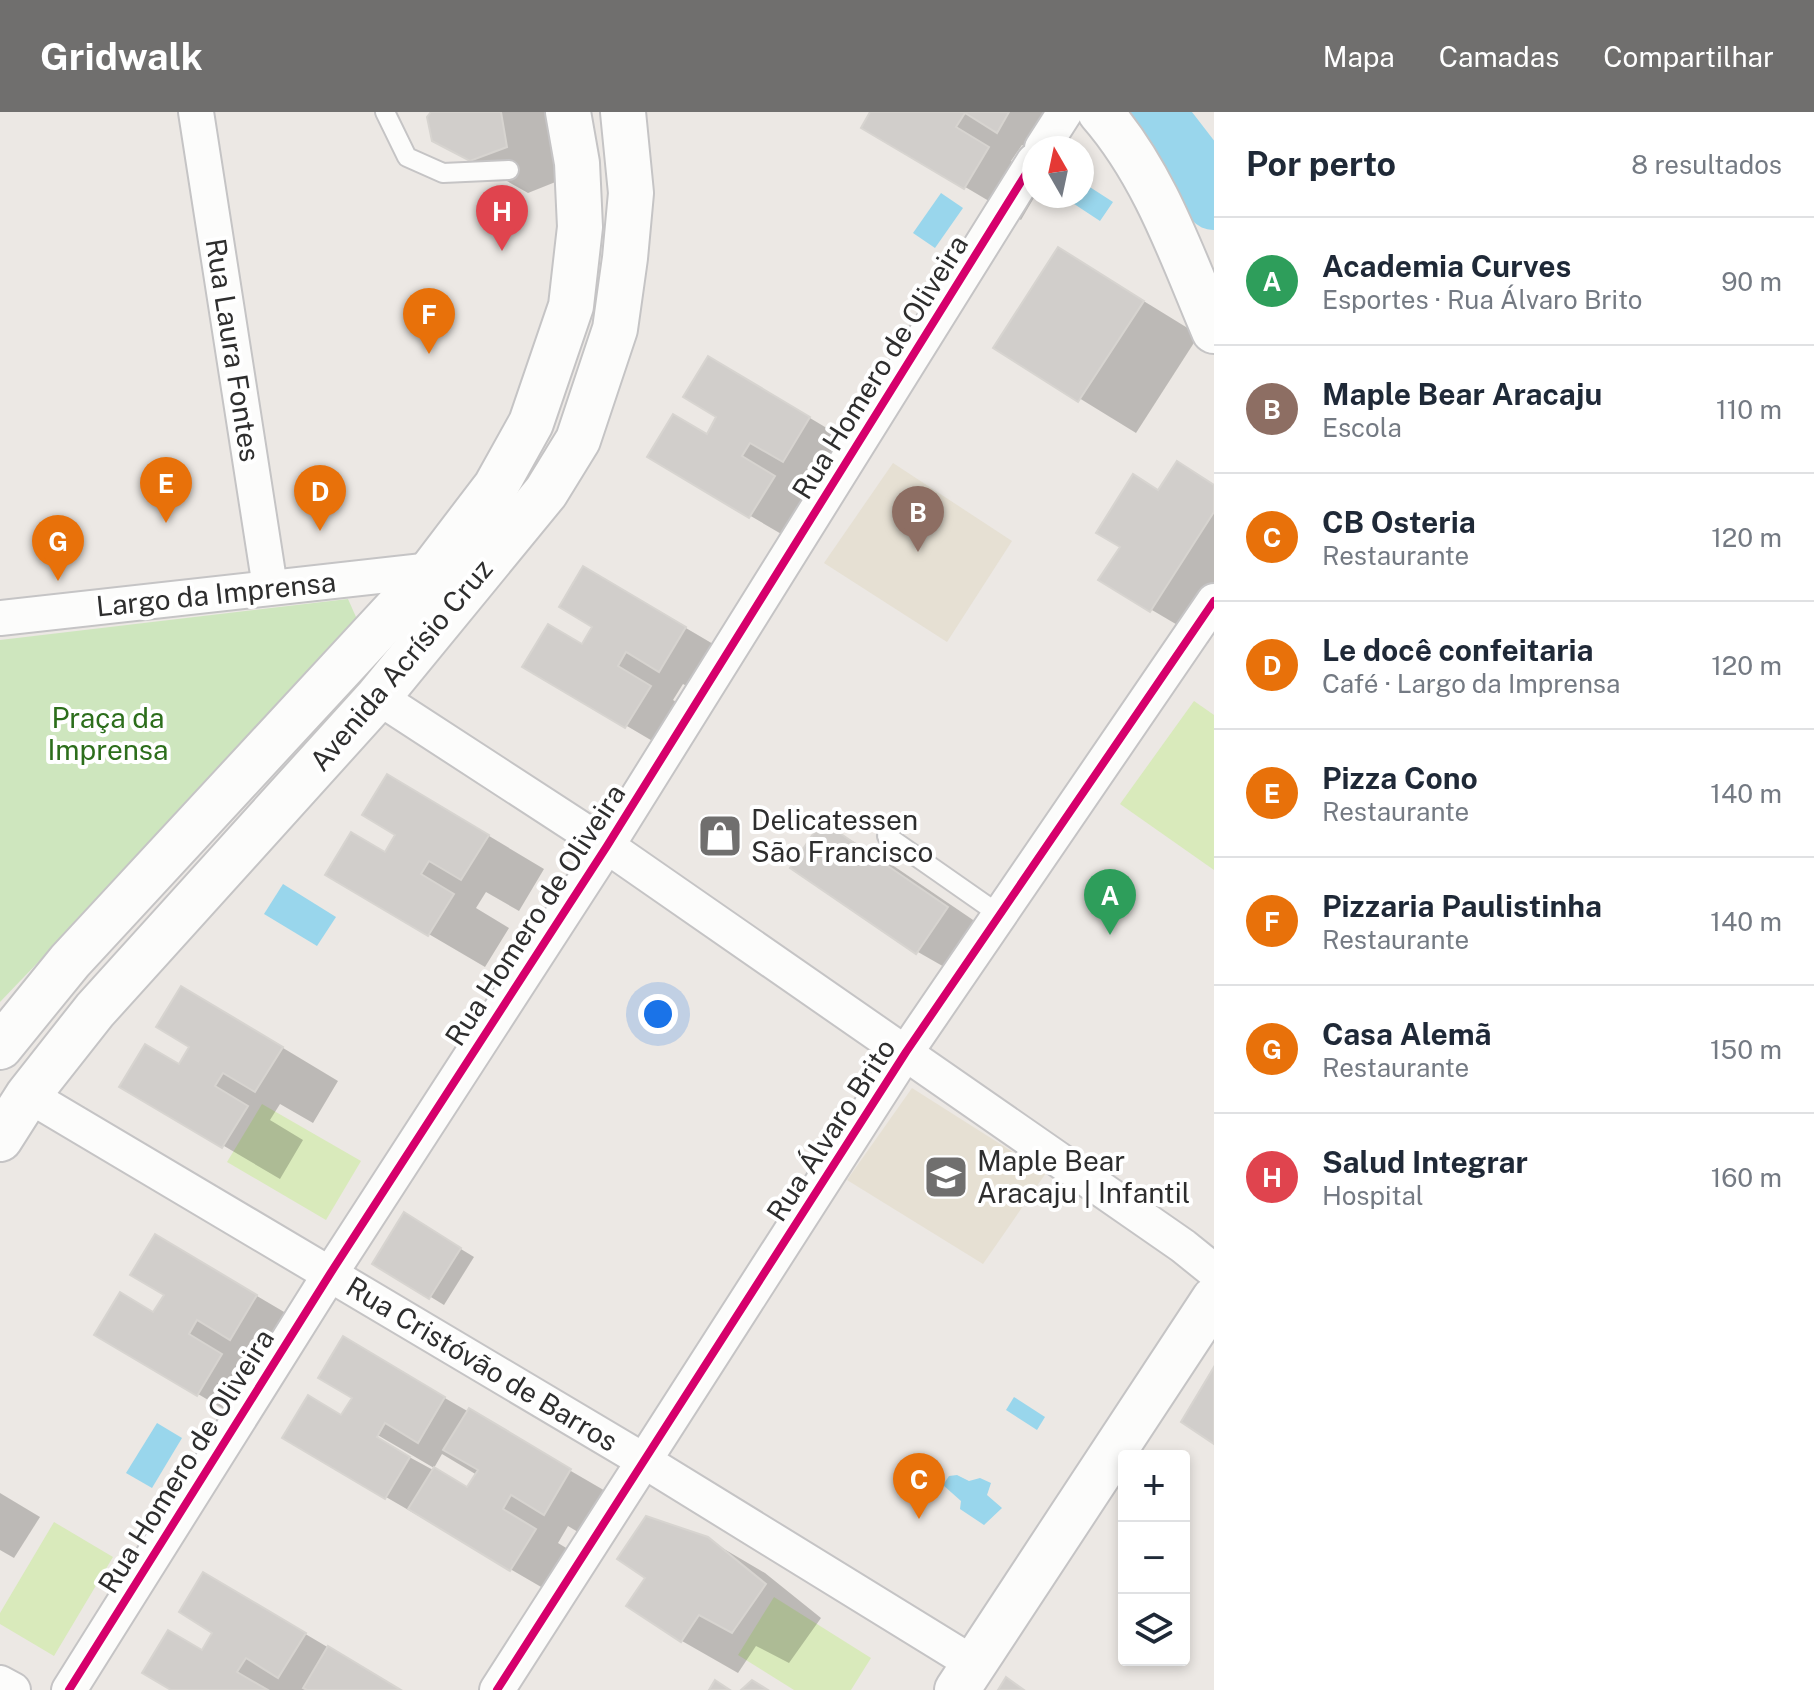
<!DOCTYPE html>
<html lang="pt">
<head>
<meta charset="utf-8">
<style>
	body { margin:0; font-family:"Public Sans",sans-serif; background:#f6f6f7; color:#1f2937 }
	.controls { position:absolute; right:24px; bottom:24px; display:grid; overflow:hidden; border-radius:8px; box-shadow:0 4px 12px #0003 }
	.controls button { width:72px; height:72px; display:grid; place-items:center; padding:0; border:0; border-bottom:2px solid #e0e1e3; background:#fff; color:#1f2937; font:40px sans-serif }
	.compass { position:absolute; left:1022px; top:24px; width:72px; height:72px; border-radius:50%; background:#fff; box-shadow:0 4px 12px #0003; rotate:351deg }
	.you { position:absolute; left:658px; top:902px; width:28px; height:28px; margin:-20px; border:6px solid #fff; border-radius:50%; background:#1a73e8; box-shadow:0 0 0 12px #1a73e833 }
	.badge { display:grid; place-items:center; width:52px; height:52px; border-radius:50%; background:#706f6e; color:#fff; font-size:26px; font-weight:700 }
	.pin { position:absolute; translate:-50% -66px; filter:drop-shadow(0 2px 4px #0008) }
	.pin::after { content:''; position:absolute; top:42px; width:28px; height:24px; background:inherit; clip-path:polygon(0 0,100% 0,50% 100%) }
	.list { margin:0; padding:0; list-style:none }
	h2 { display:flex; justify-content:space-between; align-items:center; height:104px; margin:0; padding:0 32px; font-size:34px }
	h2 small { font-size:26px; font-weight:400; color:#747a83 }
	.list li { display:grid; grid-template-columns:52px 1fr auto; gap:24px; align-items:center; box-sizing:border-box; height:128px; padding:0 32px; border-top:2px solid #e0e1e3 }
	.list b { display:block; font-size:30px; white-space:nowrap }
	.list p { margin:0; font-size:26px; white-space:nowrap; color:#747a83 }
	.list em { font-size:26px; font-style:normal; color:#747a83 }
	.icon { flex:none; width:44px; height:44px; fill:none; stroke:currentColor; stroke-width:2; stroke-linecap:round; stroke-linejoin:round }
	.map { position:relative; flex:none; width:1214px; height:1578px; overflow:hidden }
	header { display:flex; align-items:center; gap:48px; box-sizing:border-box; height:112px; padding:0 40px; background:#706f6e; color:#fff }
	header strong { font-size:38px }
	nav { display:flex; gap:44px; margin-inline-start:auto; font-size:28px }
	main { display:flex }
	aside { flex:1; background:#fff }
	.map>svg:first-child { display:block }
	.education { fill:#e6e0d3 }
	.green { fill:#cee6be }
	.pitch { fill:#d9eabb }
	.water { fill:#99d6ec }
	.shadow { fill:#0003; fill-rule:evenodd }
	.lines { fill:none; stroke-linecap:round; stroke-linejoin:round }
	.river { stroke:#99d6ec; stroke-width:60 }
	.building { fill:#d1cecb; stroke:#d7d4d0; stroke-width:2 }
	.service-casing { stroke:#c5c4c5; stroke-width:22 }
	.minor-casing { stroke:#c5c4c5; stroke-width:38 }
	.tertiary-casing { stroke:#c5c4c5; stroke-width:48 }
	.service { stroke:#fcfcfb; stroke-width:18 }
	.minor { stroke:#fcfcfb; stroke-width:34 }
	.tertiary { stroke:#fcfcfb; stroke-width:44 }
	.cycleway-casing { stroke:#fff; stroke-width:13 }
	.cycleway { stroke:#d6006c; stroke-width:8 }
	.labels { text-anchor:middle; stroke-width:8; stroke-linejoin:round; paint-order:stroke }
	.street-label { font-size:28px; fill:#2e2e2e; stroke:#fff }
	.park-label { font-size:28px; fill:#2c6e1b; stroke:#fff }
	.poi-label { font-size:28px; fill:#2e2e2e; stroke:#fff; text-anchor:start }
</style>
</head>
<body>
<header>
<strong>Gridwalk</strong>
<nav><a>Mapa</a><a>Camadas</a><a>Compartilhar</a></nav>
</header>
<main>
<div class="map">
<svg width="1214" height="1578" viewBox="0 0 1214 1578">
	<rect width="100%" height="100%" fill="#ece8e4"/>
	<g class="education">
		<polygon points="893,351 1012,429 947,530 824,451"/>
		<polygon points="912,976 1046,1061 983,1152 847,1068"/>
	</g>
	<polygon class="green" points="348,487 360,514 0,890 0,528"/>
	<g class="pitch">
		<polygon points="1194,589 1214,603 1214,758 1120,692"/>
		<polygon points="262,992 361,1049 326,1108 227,1050"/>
		<polygon points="54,1410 113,1445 54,1544 0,1512 0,1501"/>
		<polygon points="774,1485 871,1546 851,1578 794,1578 738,1543"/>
	</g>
	<g class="water">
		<polygon points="1082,70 1113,90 1100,109 1062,84 1082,84"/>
		<polygon points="941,81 963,96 935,136 913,121"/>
		<polygon points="283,772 336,805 317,834 264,802"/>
		<polygon points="1014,1285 1045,1305 1037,1318 1006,1298"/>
		<polygon points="157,1311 182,1326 152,1376 126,1361"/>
		<polygon points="957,1363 969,1369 980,1366 991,1371 987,1383 1002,1396 984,1413 960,1397 961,1389 943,1373 949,1364"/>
	</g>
	<g class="shadow">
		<polygon points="434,0 550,0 563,67 528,81 434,28"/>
		<polygon points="873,0 1063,0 1079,10 1063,36 1034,36 1034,40 1022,33 1011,49 1034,63 1035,84 1021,108 864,15"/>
		<polygon points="1059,137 1199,223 1136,321 996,235"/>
		<polygon points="765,279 865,339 840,381 807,362 797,378 830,398 807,437 650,345 708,324"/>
		<polygon points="1214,373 1214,521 1208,531 1101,468 1159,380"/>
		<polygon points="640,489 742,549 716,591 683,572 673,588 706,608 683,647 525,554 583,534"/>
		<polygon points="444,697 544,757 519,799 486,780 476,796 509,816 485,855 328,763 386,743 398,722"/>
		<polygon points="822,712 879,744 1004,829 974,872 918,840 793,756"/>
		<polygon points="238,909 338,969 313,1011 280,992 270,1008 303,1028 280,1067 122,974 180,955 192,934"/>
		<polygon points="405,1103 474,1145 444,1193 375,1151"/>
		<polygon points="211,1157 313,1217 287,1259 254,1240 244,1256 277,1276 254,1315 198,1282 154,1203"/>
		<path d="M400 1260 626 1391 601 1434 568 1414 558 1431 591 1451 567 1490 386 1385 342 1305ZM369 1318 434 1356 442 1342 477 1363 468 1377 367 1322Z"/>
		<polygon points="0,1381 40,1405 14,1446 0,1438"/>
		<polygon points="707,1427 765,1461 821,1506 789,1551 756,1534 738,1561 682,1529"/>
		<polygon points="260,1495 361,1555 397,1578 175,1578 203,1540"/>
	</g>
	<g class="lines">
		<polyline class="river" points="1154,0 1206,67 1214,88"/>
	</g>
	<g class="building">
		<polygon points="431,0 501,0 507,35 470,49 432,29 427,5"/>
		<polygon points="870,0 1009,0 997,21 965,1 956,15 989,35 964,77 861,16"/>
		<polygon points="1058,135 1144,189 1078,290 993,236"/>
		<polygon points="708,244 810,305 783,350 750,331 742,344 775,364 749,406 647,345 673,302 707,322 716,305 683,285"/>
		<polygon points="1177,349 1214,373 1214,400 1150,500 1098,468 1120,435 1096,421 1133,362 1158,378"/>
		<polygon points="583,454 686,515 659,560 626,540 618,554 651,574 625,616 522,555 548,512 582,532 592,515 559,495"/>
		<polygon points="387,662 489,723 461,768 429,749 421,762 454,782 428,824 325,763 351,720 385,740 395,723 362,703"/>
		<polygon points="822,709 948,795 916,842 790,756"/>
		<polygon points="181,874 283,935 255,980 223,961 215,974 248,994 222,1036 119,975 145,932 179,952 189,935 156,915"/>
		<polygon points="404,1100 461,1136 429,1187 372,1152"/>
		<polygon points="155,1122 257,1183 230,1228 197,1208 189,1222 222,1242 197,1284 94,1223 120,1180 153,1200 164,1183 130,1163"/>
		<polygon points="343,1224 445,1285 418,1331 385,1311 377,1325 410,1345 385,1387 282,1326 308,1283 341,1303 352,1286 318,1266"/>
		<polygon points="1214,1255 1214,1332 1181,1310"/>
		<polygon points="469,1296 571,1357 544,1403 511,1383 503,1397 536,1417 510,1459 408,1397 434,1355 467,1375 478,1358 443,1338"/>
		<polygon points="646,1404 708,1425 766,1472 732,1521 699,1503 681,1530 626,1494 645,1466 617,1447"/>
		<polygon points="203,1460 306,1521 278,1566 246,1546 237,1560 268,1578 171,1578 142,1561 168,1518 202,1538 212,1521 179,1500"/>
		<polygon points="328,1534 401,1578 307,1578 303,1576"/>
		<polygon points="1006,1565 1024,1578 998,1578"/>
		<polygon points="715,1568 730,1578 709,1578"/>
		<polygon points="752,1568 768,1578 741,1578"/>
	</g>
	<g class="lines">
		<g class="service-casing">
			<g id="service">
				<polyline points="385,0 407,45 443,61 509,58"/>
				<polyline points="887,724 1000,803"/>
			</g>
		</g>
		<g class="minor-casing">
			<g id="minor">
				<polyline points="196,0 270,475"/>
				<polyline points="1042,36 1065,0"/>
				<polyline points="0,506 432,458"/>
				<polyline points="378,585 607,734 1183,1134 1214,1159"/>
				<polyline points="28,983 646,1350 974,1552"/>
				<polyline points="0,1571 13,1578"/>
				<polyline points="69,1578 330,1162 607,734 1034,49"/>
				<polyline points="497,1578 906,940 1214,489"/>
			</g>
		</g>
		<g class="tertiary-casing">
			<g id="tertiary">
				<path d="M1100 0C1155 63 1182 144 1214 219"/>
				<polyline points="0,935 70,849 432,458 496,374 531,311 571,194 580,115 577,51 568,0"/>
				<polyline points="0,1027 28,983 95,898 378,585 546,380 578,328 615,217 625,146 631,81 623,0"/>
				<polyline points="957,1578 1214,1187"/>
			</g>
		</g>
		<use href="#service" class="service"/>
		<use href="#minor" class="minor"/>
		<use href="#tertiary" class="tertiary"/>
		<g class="cycleway-casing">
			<g id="cycleway">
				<polyline points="69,1578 330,1162 607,734 1034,49"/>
				<polyline points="497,1578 906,940 1214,489"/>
			</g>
		</g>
		<use href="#cycleway" class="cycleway"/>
	</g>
	<defs>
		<g id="shop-square" transform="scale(2.3)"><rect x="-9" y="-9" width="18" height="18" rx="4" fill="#706f6e" stroke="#fff"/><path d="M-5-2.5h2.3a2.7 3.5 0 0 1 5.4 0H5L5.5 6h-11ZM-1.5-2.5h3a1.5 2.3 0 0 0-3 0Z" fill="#fff"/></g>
		<g id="school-square" transform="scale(2.3)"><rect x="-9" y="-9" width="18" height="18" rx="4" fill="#706f6e" stroke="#fff"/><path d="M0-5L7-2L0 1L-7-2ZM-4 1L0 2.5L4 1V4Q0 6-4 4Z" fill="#fff"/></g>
	</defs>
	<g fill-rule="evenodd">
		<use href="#shop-square" x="720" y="724"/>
		<use href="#school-square" x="946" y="1065"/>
	</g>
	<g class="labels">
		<g class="street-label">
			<text transform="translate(233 238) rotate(81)" y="10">Rua Laura Fontes</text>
			<text transform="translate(880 255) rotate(-58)" y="10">Rua Homero de Oliveira</text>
			<text transform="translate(216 482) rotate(-6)" y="10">Largo da Imprensa</text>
			<text transform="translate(401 553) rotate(-50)" y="10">Avenida Acrísio Cruz</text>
			<text transform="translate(535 803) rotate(-57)" y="10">Rua Homero de Oliveira</text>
			<text transform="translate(831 1018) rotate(-57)" y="10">Rua Álvaro Brito</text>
			<text transform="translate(482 1252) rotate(31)" y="10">Rua Cristóvão de Barros</text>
			<text transform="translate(186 1349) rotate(-58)" y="10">Rua Homero de Oliveira</text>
		</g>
		<g class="park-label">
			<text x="108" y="616">Praça da<tspan x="108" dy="32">Imprensa</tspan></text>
		</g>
		<g class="poi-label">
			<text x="751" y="718">Delicatessen<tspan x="751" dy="32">São Francisco</tspan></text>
			<text x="977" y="1059">Maple Bear<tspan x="977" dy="32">Aracaju | Infantil</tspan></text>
		</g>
	</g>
</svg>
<div class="controls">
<button>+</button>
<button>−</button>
<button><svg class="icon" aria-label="layers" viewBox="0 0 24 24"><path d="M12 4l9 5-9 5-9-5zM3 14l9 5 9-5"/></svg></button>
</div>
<svg class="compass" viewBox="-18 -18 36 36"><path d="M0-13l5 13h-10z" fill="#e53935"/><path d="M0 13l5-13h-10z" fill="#747a83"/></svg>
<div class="you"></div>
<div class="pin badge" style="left:1110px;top:823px;background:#2e9e5b">A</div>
<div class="pin badge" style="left:918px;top:440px;background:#8d6e63">B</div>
<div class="pin badge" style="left:919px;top:1407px;background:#e8710a">C</div>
<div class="pin badge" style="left:320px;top:419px;background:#e8710a">D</div>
<div class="pin badge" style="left:166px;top:411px;background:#e8710a">E</div>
<div class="pin badge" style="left:429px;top:242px;background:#e8710a">F</div>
<div class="pin badge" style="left:58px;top:469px;background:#e8710a">G</div>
<div class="pin badge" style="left:502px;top:139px;background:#e0444e">H</div>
</div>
<aside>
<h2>Por perto<small>8 resultados</small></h2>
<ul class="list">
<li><span class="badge" style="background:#2e9e5b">A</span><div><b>Academia Curves</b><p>Esportes · Rua Álvaro Brito</p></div><em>90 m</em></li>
<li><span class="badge" style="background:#8d6e63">B</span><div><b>Maple Bear Aracaju</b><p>Escola</p></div><em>110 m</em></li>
<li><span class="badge" style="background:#e8710a">C</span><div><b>CB Osteria</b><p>Restaurante</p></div><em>120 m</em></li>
<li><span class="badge" style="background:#e8710a">D</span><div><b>Le docê confeitaria</b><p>Café · Largo da Imprensa</p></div><em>120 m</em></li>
<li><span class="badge" style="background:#e8710a">E</span><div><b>Pizza Cono</b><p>Restaurante</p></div><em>140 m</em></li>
<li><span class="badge" style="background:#e8710a">F</span><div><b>Pizzaria Paulistinha</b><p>Restaurante</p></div><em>140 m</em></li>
<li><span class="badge" style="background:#e8710a">G</span><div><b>Casa Alemã</b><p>Restaurante</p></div><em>150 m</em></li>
<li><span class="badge" style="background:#e0444e">H</span><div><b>Salud Integrar</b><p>Hospital</p></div><em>160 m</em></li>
</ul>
</aside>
</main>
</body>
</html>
